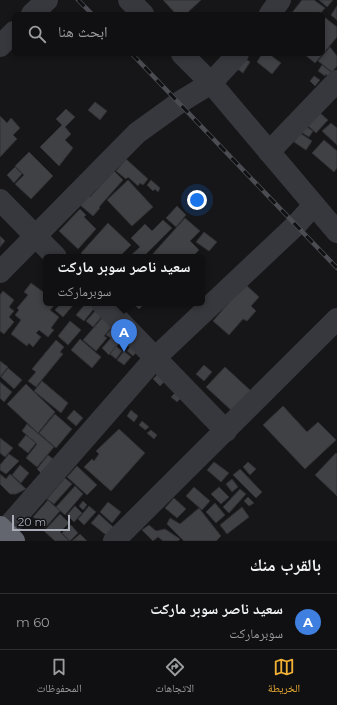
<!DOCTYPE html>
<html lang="ar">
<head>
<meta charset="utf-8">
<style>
	body { margin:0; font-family:Montserrat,"Noto Naskh Arabic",sans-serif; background:#19191b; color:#f1f3f6; direction:rtl }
	.scale { position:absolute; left:12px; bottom:10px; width:58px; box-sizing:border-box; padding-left:4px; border:2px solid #a8adb8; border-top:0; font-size:11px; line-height:14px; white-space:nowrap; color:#a8adb8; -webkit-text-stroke:3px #111113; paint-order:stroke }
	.you { position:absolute; left:197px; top:200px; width:14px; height:14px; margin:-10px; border:3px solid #fff; border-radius:50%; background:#1a73e8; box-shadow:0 0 0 6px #1a73e833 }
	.badge { display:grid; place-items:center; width:26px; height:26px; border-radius:50%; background:#f2b134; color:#fff; font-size:13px; font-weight:700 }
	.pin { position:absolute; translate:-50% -33px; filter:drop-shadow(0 1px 2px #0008) }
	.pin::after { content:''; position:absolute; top:21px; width:14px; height:12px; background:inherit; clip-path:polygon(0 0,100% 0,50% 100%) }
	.popup { position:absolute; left:43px; top:254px; width:162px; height:52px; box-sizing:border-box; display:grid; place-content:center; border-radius:6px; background:#101012; filter:drop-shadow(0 1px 3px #0005); font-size:13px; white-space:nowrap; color:#9c9d9f }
	.popup b { font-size:15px; color:#f1f3f6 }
	.popup::after { content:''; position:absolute; left:50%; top:100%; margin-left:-8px; border:8px solid transparent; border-top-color:#101012 }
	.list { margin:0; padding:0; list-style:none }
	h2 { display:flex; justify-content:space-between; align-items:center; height:52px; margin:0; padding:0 16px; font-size:17px }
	h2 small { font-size:13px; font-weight:400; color:#9c9d9f }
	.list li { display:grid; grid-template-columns:26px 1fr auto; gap:12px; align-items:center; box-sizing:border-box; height:56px; padding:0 16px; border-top:1px solid #303032 }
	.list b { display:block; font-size:15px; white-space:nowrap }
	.list p { margin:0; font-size:13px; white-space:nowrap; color:#9c9d9f }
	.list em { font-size:13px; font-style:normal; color:#9c9d9f }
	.icon { flex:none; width:22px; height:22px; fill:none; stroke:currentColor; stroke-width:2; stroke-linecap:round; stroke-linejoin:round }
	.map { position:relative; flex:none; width:337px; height:541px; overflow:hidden; direction:ltr }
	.search { position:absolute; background:#101012; box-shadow:0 2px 6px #0003; left:12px; right:12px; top:12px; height:44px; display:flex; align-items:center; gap:10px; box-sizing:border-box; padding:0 14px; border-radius:6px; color:#9c9d9f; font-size:15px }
	.sheet { height:108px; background:#101012 }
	nav { display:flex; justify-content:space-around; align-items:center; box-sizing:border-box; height:56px; border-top:1px solid #303032; background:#101012; font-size:11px; color:#9c9d9f }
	nav a { display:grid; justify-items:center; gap:2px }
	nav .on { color:#f2b134 }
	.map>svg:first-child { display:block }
	.building { fill:#404145; stroke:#303034 }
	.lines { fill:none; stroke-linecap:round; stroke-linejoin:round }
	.minor { stroke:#37383d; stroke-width:22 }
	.highway { stroke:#63666e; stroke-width:22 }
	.rail-casing { stroke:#4a4c52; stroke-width:4.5 }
	.rail { stroke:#111113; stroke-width:3; stroke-dasharray:9; stroke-linecap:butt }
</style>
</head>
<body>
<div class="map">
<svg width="337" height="541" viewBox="0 0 337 541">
	<rect width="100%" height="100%" fill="#161618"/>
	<g class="building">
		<polygon points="163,0 201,0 186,14 176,14"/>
		<polygon points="302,0 314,0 325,8 320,14 291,14"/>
		<polygon points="319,0 333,0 327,7"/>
		<polygon points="337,6 337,20 331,15"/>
		<polygon points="323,16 337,27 337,37 323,54"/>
		<polygon points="330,47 337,56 337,66 332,72 318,61"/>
		<polygon points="262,54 269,54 281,63 272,74 257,62"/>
		<polygon points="304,54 323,54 315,63"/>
		<polygon points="244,58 250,62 243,73 236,68"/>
		<polygon points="322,65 331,72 328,76 326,74 325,76 318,71"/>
		<polygon points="314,76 320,80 315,86 310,81"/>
		<polygon points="95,102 107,111 100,120 88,110"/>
		<polygon points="66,109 75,117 65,127 71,134 65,140 73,148 59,166 40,147 62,125 56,119"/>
		<polygon points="319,112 328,120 316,133 307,125"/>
		<polygon points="0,116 7,123 11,118 20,128 13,135 17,139 0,157"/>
		<polygon points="331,123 337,128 337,145 322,131"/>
		<polygon points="305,126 313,131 309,137 301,132"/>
		<polygon points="300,133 312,141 306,150 294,142"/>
		<polygon points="324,140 337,151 337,168 334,172 312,153"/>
		<polygon points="29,152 53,176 31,199 15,184 24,175 15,166"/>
		<polygon points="126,159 148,179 143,185 140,183 138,186 128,177 126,179 116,171"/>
		<polygon points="15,167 22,174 14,183 7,175"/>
		<polygon points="114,171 123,180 99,207 100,208 93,216 80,205 88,195 90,197"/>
		<polygon points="128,180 153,207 132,226 107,200"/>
		<polygon points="151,180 160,188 158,192 155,189 153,191 147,185"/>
		<polygon points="177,206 186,215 176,227 166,218"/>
		<polygon points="80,209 86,215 84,217 96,229 78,249 59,231"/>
		<polygon points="185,218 200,231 190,241 199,250 192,257 150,257"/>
		<polygon points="163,220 172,228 143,257 129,257 140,247 131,238 145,224 152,231"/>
		<polygon points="108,223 131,245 119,257 85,257 81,253"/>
		<polygon points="204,232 217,242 209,251 196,242"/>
		<polygon points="0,236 5,241 0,247"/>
		<polygon points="31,283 46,294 46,303 56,303 50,310 59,317 51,328 54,330 48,337 39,330 36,333 41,337 33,347 29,343 27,346 11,334 21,320 15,315 19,310 17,308 28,295 24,292"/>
		<polygon points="245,284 259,297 251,306 256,311 247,321 243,319 229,335 213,321"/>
		<polygon points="3,291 14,300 9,307 14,311 9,317 14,322 4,334 0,331 0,295"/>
		<polygon points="61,303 75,303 63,317 55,310"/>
		<polygon points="86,303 95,303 97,305 84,321 76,315"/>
		<polygon points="133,303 145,303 139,309"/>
		<polygon points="97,309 103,315 93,327 86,321"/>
		<polygon points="102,318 112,327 104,336 107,338 96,351 83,340"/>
		<polygon points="70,321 81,330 68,345 58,336"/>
		<polygon points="112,328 124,338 109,355 102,348 111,338 106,335"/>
		<polygon points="80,339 101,357 92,368 71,350"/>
		<polygon points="56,340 64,347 60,352 63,354 36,387 28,381 36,372 32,369"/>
		<polygon points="133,343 140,348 133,356 127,351"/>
		<polygon points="116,346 122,351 116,359 110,354"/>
		<polygon points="124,351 131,357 124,365 117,360"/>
		<polygon points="0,361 8,367 0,377"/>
		<polygon points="204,365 212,372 204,381 196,374"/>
		<polygon points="225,367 251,391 232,411 206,387"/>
		<polygon points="8,368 22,380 14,389 1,377"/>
		<polygon points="161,371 168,378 160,386 153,379"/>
		<polygon points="42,381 68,403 61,413 34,391"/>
		<polygon points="0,382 12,392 4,402 0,398"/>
		<polygon points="26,384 55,412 38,433 7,404"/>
		<polygon points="176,392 182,397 177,402 171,397"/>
		<polygon points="283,406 307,432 318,422 336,440 305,469 263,425"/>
		<polygon points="74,410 83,418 76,426 67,418"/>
		<polygon points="131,410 138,416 134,422 127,416"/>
		<polygon points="55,414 72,429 56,448 39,433"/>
		<polygon points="142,421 149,427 145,430 139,425"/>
		<polygon points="27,424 54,447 37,467 26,458 37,444 22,431"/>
		<polygon points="119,429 145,453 111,491 84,467 92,459 94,461 99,454 96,451"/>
		<polygon points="151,430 157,435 154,439 147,433"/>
		<polygon points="26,435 36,443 28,453 18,445"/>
		<polygon points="0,438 13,448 5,457 0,453"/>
		<polygon points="336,453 337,454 337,496 315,475"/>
		<polygon points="9,454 19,461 6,474 0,470 0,465"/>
		<polygon points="48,455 53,459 41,473 37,469"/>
		<polygon points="214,462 229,473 221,482 207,470"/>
		<polygon points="248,462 256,469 250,475 243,467"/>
		<polygon points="20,465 29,473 21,483 12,475"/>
		<polygon points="77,466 97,485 87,495 67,477"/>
		<polygon points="240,469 262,492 256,498 233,475"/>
		<polygon points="0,474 6,479 10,474 26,489 16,494 10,494 0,484"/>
		<polygon points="65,478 72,484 54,504 47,499"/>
		<polygon points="232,479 238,487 232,492 226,484"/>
		<polygon points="75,486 83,494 65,515 56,507"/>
		<polygon points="194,487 210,501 202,510 186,496"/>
		<polygon points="219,487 229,497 221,504 211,494"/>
		<polygon points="240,489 246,494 229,513 223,507"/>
		<polygon points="248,497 254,503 249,506 244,501"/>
		<polygon points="174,498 186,509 177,518 165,508"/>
		<polygon points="48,500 60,511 45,528 33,517"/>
		<polygon points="83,501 87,505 83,510 79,506"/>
		<polygon points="108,502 121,512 112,523 100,512"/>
		<polygon points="215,503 225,515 216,523 206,512"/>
		<polygon points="75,506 82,513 74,522 67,515"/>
		<polygon points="89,506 96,512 84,525 78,519"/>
		<polygon points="242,507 249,517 227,534 220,525"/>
		<polygon points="199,508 221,536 216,541 184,541 167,524 170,518 180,524"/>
		<polygon points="60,514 69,523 60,532 69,541 55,541 44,531"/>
		<polygon points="99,514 113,527 106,535 91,523"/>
		<polygon points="71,525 78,533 70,541 62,533"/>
		<polygon points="149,525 156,531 165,529 180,539 178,541 163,541 158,537 153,541 142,530"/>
		<polygon points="80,534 87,541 72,541"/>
	</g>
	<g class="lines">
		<g class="minor">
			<polyline points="129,0 143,14"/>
			<polyline points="32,14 47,0"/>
			<polyline points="270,14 280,0"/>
			<polyline points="0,46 14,32"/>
			<polyline points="182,54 211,83 337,232"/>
			<polyline points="269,152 337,81"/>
			<polyline points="0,200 56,257"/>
			<polyline points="0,272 137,133 180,102 211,83 238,54"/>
			<polyline points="102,303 226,431"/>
			<polyline points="4,531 156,357 296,225 314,205"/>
			<polyline points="114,541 337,319"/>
		</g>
		<polyline class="highway" points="0,527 14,541"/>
		<g class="rail-casing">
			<g id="rail">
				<polyline points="78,0 92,14"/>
				<polyline points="132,54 337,268"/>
			</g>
		</g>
		<use href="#rail" class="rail"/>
	</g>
</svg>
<div class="scale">20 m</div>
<div class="you"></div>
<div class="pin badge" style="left:124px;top:352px;background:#3f7fe0">A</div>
<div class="popup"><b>سعيد ناصر سوبر ماركت</b>سوبرماركت</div>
<div class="search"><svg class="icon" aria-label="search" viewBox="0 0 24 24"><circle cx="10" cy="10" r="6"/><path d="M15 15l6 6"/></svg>ابحث هنا</div>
</div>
<section class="sheet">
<h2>بالقرب منك<small></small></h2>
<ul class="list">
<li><span class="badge" style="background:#3f7fe0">A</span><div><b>سعيد ناصر سوبر ماركت</b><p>سوبرماركت</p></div><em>60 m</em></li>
</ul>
</section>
<nav>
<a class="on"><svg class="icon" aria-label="map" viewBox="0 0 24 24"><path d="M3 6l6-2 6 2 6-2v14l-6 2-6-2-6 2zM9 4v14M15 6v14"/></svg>الخريطة</a>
<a><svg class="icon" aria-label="directions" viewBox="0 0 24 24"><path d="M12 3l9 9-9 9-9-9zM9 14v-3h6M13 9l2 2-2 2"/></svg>الاتجاهات</a>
<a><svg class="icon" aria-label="saved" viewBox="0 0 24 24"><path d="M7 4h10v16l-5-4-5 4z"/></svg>المحفوظات</a>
</nav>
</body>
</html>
